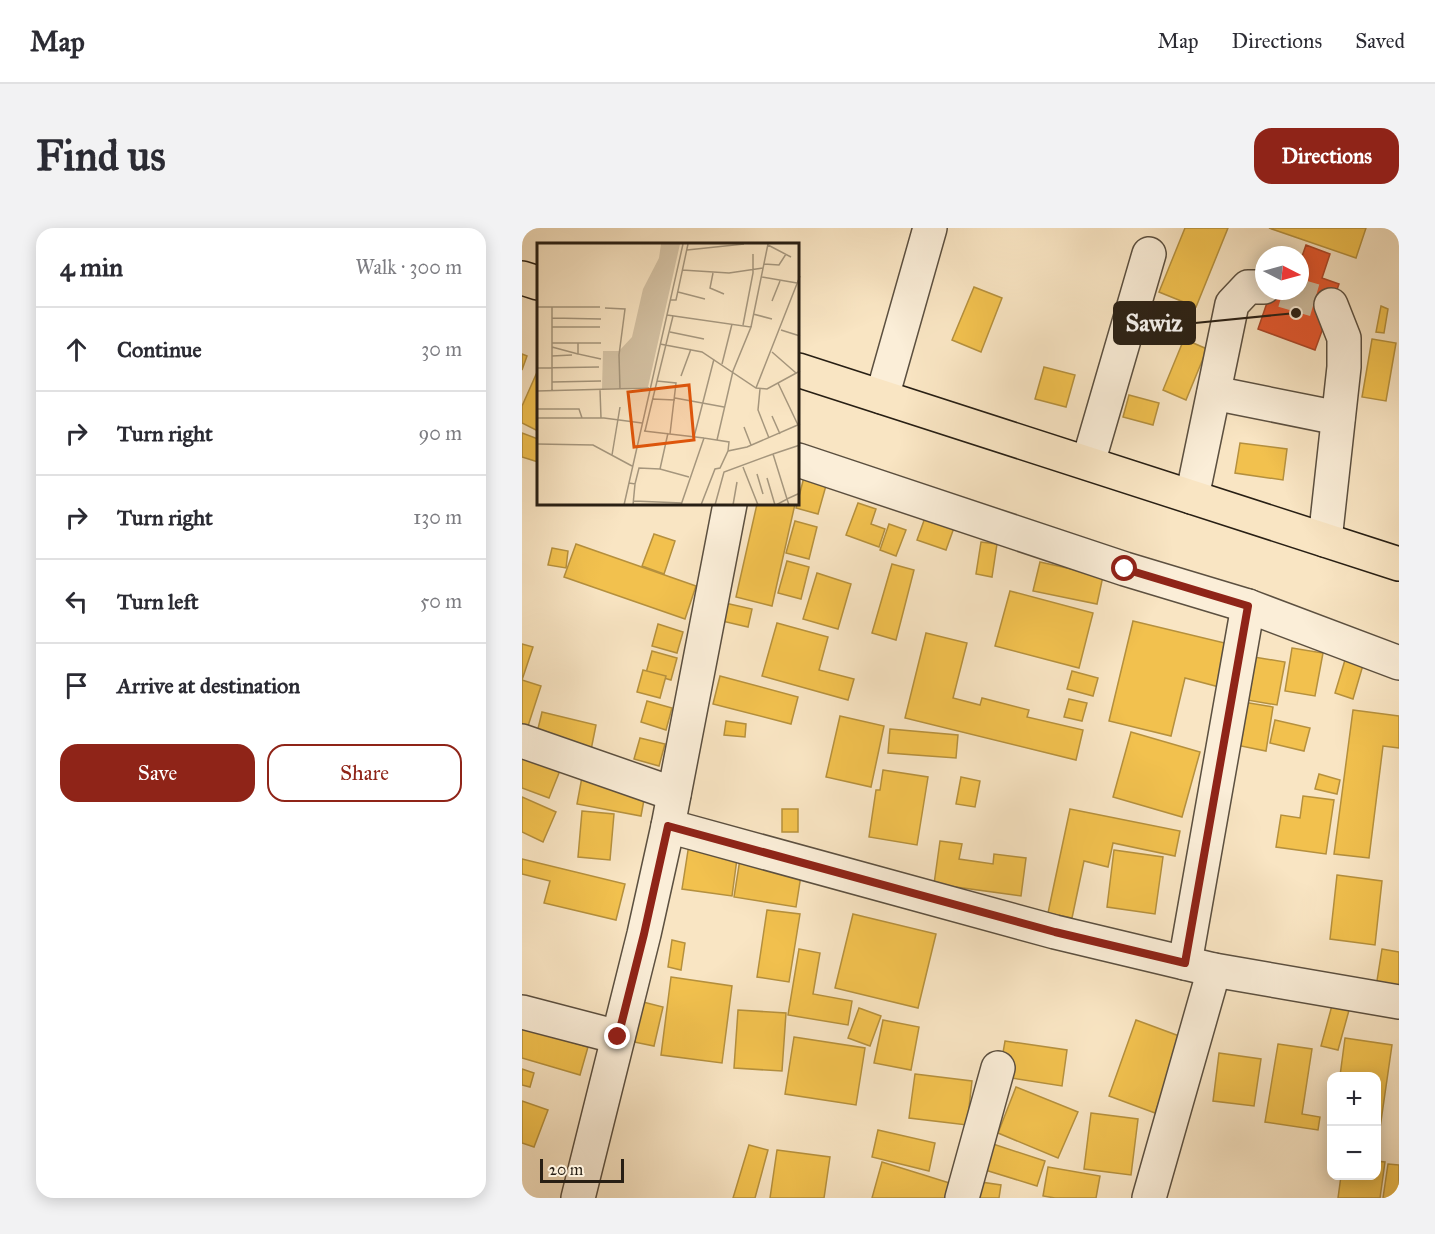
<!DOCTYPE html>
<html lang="en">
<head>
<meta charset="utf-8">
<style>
	body { margin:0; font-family:"IM FELL Great Primer",serif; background:#f2f2f3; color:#2b2b33 }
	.controls { position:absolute; right:18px; bottom:18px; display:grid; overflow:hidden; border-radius:12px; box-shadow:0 3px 15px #0003 }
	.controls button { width:54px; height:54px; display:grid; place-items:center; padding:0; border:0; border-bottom:2px solid #e1e1e2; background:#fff; color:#2b2b33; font:30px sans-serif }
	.compass { position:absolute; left:733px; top:18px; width:54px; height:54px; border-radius:50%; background:#fff; box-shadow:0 3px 15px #0003; rotate:96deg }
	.scale { position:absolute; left:18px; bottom:15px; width:84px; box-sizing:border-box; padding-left:6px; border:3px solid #281f14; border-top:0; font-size:16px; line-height:21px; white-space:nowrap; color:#281f14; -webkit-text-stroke:4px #fbeed8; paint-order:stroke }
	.stop { position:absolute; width:18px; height:18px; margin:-14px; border:4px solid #8f2418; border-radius:50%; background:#fff }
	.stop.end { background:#8f2418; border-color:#fff; box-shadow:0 2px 6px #0008 }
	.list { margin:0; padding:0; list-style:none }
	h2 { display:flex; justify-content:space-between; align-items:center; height:78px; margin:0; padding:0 24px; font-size:26px }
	h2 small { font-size:20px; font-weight:400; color:#7c7c81 }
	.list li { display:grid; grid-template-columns:39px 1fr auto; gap:18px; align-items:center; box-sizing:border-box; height:84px; padding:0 24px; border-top:2px solid #e1e1e2 }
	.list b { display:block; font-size:22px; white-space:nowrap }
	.list em { font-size:20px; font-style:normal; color:#7c7c81 }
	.actions { display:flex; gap:12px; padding:18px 24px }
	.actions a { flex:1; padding:14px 0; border:2px solid #8f2418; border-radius:18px; text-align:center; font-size:21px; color:#8f2418 }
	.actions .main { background:#8f2418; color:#fff }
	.icon { flex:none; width:33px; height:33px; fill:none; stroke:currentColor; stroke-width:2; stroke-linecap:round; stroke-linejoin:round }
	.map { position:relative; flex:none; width:877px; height:970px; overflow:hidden; border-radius:18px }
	header { display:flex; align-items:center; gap:36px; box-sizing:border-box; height:84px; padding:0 30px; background:#fff; border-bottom:2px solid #e1e1e2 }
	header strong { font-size:28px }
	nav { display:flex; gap:33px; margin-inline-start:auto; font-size:21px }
	.intro { display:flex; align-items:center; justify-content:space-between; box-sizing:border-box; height:144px; padding:0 36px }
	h1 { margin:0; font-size:42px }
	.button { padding:15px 27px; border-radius:18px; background:#8f2418; color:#fff; font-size:21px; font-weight:700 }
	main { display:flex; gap:36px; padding:0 36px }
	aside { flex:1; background:#fff; border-radius:18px; box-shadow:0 3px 15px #0003 }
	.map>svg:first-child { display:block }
	.homes { fill:#f2c14e; stroke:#b5903d; stroke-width:1.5 }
	.shops { fill:#e4572e; stroke:#ac4626; stroke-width:1.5 }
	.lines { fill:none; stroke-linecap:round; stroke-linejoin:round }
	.minor-tunnel { stroke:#cfbda0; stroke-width:33; stroke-dasharray:33 16; stroke-linecap:butt }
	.minor-casing { stroke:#5c5040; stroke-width:36 }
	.highway-casing { stroke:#281f14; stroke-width:36 }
	.minor { stroke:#fbeed8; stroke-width:33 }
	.highway { stroke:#f9e5c3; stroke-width:33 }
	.route { stroke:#8f2418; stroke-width:8 }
	.inset-road { fill:none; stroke:#a5967d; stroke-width:1.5 }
	.view { fill:#de560c; fill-opacity:0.15; stroke:#de560c; stroke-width:3 }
	.inset-edge { fill:none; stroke:#281f14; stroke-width:3 }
	.leader { fill:none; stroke:#281f14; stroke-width:2 }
	.callout-dot { fill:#281f14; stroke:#fbeed8; stroke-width:2 }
	.callout { fill:#281f14; stroke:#281f14; stroke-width:2 }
	.callout-label { font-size:24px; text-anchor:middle; font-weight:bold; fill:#fff }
</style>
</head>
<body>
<header>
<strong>Map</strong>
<nav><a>Map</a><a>Directions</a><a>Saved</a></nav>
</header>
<div class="intro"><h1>Find us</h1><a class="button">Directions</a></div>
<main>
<aside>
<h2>4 min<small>Walk · 300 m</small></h2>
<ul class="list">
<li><svg class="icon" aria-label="ahead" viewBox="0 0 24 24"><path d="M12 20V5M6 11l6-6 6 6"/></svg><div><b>Continue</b></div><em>30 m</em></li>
<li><svg class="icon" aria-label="right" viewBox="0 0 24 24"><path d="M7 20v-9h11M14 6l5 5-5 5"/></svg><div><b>Turn right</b></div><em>90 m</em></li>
<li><svg class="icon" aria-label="right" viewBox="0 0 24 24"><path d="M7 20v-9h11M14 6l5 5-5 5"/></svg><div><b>Turn right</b></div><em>130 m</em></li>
<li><svg class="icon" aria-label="left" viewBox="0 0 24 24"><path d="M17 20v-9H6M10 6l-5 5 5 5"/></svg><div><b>Turn left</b></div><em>50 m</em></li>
<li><svg class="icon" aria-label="arrive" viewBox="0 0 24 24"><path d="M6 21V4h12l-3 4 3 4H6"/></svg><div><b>Arrive at destination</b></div></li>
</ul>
<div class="actions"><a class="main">Save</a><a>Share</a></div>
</aside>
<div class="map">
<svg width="877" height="970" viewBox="0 0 877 970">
	<rect width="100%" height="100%" fill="#f9e5c3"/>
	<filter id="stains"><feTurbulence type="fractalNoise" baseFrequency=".00333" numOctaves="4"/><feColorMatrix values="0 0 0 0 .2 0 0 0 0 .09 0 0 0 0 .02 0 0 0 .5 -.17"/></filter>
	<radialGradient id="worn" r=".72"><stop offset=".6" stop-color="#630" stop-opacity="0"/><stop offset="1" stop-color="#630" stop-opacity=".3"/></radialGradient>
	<g class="homes">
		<polygon points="663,0 706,0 674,79 637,64"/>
		<polygon points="747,0 844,0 834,30"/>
		<polygon points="452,59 480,70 459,124 430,112"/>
		<polygon points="859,78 866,81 862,105 854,104"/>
		<polygon points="662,111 685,121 664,172 641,162"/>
		<polygon points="850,111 874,115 864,173 840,169"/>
		<polygon points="0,126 5,128 0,142"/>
		<polygon points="522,139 553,147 544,179 513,171"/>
		<polygon points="16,142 16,203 0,195 0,178"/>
		<polygon points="607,167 637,175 631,197 601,189"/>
		<polygon points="0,205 16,211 16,234 0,229"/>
		<polygon points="718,215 765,221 761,252 713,245"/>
		<polygon points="282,249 305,254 296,286 274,280"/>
		<polygon points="336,275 354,281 349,296 363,301 357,319 324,307"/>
		<polygon points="235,276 273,276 250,378 214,369"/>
		<polygon points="404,287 433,297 424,322 395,312"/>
		<polygon points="273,293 295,299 287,331 264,325"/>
		<polygon points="367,296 384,302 374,328 358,322"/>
		<polygon points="132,306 153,313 142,346 120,338"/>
		<polygon points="459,314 475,316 470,349 454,346"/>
		<polygon points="54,316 174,358 163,391 42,349"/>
		<polygon points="30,320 46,323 44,340 26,337"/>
		<polygon points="265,333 287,339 279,371 256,365"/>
		<polygon points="518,334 581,348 575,376 511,363"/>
		<polygon points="370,336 392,342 374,412 350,405"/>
		<polygon points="295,345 329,356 316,401 281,391"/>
		<polygon points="488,363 571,385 557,440 473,418"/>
		<polygon points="203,375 230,381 226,399 200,393"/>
		<polygon points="611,393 711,417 701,460 663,450 649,508 587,493"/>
		<polygon points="255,395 306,409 297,442 332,451 326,472 240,448"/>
		<polygon points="136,396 161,404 155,425 130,418"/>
		<polygon points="404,405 445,415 431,470 458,477 460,470 507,482 505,489 561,502 554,532 383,490"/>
		<polygon points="0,416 11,419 0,452"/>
		<polygon points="770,420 801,425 793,468 763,463"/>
		<polygon points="130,423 155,430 149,452 124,445"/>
		<polygon points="732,429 763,434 755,477 725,472"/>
		<polygon points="823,432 841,437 831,471 813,465"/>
		<polygon points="121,442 144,448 138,470 115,464"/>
		<polygon points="550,443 576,450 571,468 545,461"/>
		<polygon points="198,448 276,469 269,496 191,476"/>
		<polygon points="0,452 19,458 5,501 0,499"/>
		<polygon points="547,471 565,475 560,493 542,489"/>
		<polygon points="125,473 150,480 144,502 119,494"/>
		<polygon points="721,474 751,479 744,523 714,517"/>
		<polygon points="831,482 877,488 877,520 861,518 847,630 812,626"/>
		<polygon points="20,484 74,497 69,522 14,509"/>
		<polygon points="318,488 362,498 349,559 304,549"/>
		<polygon points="753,492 788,500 782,523 748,515"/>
		<polygon points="204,493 224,496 223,509 202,507"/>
		<polygon points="368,501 436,507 434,530 366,525"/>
		<polygon points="609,504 678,524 660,589 591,569"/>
		<polygon points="118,510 143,516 137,538 112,531"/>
		<polygon points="0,525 39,540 27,570 0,560"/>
		<polygon points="361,542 406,549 395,617 347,609 354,562 358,562"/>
		<polygon points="797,546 818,552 815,566 793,561"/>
		<polygon points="60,549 124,561 119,588 55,576"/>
		<polygon points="439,549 458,553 453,579 434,576"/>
		<polygon points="781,568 812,572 804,626 754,619 759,587 778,590"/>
		<polygon points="0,569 34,584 21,614 0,604"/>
		<rect x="260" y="581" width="16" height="23"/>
		<polygon points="548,581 658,603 653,628 591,615 586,639 562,633 550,690 526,685"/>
		<polygon points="60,583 92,586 88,632 56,629"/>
		<polygon points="418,613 440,616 437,631 471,636 472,626 504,630 499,668 412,656"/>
		<polygon points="167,616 216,623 210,668 160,661"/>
		<polygon points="592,622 641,629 633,686 585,679"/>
		<polygon points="0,631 103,656 94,692 22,675 28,653 0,646"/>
		<polygon points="218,631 280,641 274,679 212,669"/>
		<polygon points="815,647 860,653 853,717 808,711"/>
		<polygon points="245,682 278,686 267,754 235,749"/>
		<polygon points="331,686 414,706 396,780 313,760"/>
		<polygon points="150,712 163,715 159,742 146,739"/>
		<polygon points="277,721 298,725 291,766 330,773 326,797 266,787"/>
		<polygon points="860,721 877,724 877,762 854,759"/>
		<polygon points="149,749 210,758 200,835 139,827"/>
		<polygon points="812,770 829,775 816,822 799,818"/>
		<polygon points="121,774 141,779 132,818 112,814"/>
		<polygon points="337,780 359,788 348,818 326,810"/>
		<polygon points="216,782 264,785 260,843 212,840"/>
		<polygon points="361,792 397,799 389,842 352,835"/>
		<polygon points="614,792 660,809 633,885 587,868"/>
		<polygon points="0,800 66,819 58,847 0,830"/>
		<polygon points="272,809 343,820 334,877 263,866"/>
		<polygon points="823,810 870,817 856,914 854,914 854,848 818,848"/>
		<polygon points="483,813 545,822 540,858 477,848"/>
		<polygon points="756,816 790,821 780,886 798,889 796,902 743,894"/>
		<polygon points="697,825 739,831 732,878 691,873"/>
		<polygon points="0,841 12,845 8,859 0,857"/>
		<polygon points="393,846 450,853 445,897 387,890"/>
		<polygon points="494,859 556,884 536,930 476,905"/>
		<polygon points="0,873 26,882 12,919 0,915"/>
		<polygon points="569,885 616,891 609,947 562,941"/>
		<polygon points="356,902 413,915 407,943 350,929"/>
		<polygon points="471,916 523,933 515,958 463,942"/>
		<polygon points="227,917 246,922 233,970 211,970"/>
		<polygon points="255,922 308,929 302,970 248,970"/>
		<polygon points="854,933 863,934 858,970 816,970 819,948 854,948"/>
		<polygon points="360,934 434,957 430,970 350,970"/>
		<polygon points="866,936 877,937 877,970 861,970"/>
		<polygon points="526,939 578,948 574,970 533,970 521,968"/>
		<polygon points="452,953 479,957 477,970 450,970"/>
	</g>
	<polygon class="shops" points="784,17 808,26 800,50 817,56 793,122 736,101 749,63 778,63 778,34"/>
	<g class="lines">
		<polyline class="minor-tunnel" points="761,63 809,77"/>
		<g class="minor-casing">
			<g id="minor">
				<polyline points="692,165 816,190"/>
				<polyline points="360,169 408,0"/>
				<polyline points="276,232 603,341 726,378 877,435"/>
				<polyline points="566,235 627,26"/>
				<polyline points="670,269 710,76 726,59 742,59"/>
				<polyline points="803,312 822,139 822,110 809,77"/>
				<polyline points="0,513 152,566"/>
				<polyline points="146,598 533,704 692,742 877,774"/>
				<polyline points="663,735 726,378"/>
				<polyline points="0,784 96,809"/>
				<polyline points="56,970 122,706 146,598 208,276"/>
				<polyline points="440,970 476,840"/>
				<polyline points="627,970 692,742"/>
			</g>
		</g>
		<g class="highway-casing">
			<g id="highway">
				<polyline points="0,50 16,55"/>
				<polyline points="276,142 877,336"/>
			</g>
		</g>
		<use href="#minor" class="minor"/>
		<use href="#highway" class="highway"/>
	</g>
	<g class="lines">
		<polyline class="route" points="96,809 122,706 146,598 533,704 663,735 726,378 603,341"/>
	</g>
	<g transform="translate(15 15)">
		<rect width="262" height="262" fill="#f9e5c3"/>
		<path d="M124 1H143L111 144 65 146 66 108H82L95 94 106 46 122 15Z" fill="#d5c3a5"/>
		<path class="inset-road" d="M231 2 254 14M150 7 207 1M227 21 242 22 249 11M145 27 192 30 226 25M176 30 173 45 187 51M225 34 260 40M141 49 168 56M134 57H139L151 1M235 58 243 38M0 64H63M15 64V147M68 65 88 66 82 112 83 146M216 71 235 76M130 72 214 84 196 128 180 197M15 75 64 76M206 82 216 30V11M15 84H63M214 84 231 1M244 87 263 93M133 89 167 96M15 100H64M41 100V111L64 116M123 101 165 109 219 145 230 146 263 128M15 104 41 111M235 109 259 130M15 113 35 112M185 121 195 81M0 125 62 124M144 133 154 106M120 138 136 73M15 139 64 138M241 140 261 182M219 145 263 33M223 146 221 167 232 195M63 147 64 175M0 148 112 145M138 155 187 164M115 156 138 157M0 166H42L45 175M235 173 243 191M0 175H67L105 180M207 184 214 202M107 188 167 195M108 188 120 138 139 140 133 191M157 194 177 116M0 201 56 202 95 223M236 211 263 202M75 212 83 164M206 224 221 262M123 226 131 190M220 231 226 251M230 235 238 262M92 240 98 241 102 225 123 226 152 234M97 258 145 260M87 262 146 1M96 262 98 241M144 262 167 195 192 199 191 208M164 262 178 226 183 225 191 208 210 204 263 181M178 262 187 229 236 211 250 256 263 250M196 262 200 239M239 262 250 256 252 262"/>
		<path class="view" d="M152 142 157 197 97 204 91 149Z"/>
		<rect width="262" height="262" class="inset-edge"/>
	</g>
	<path class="leader" d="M774 85L673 95"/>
	<circle class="callout-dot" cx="774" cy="85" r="6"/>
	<rect class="callout" x="592" y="74" width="81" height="42" rx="6"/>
	<g class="callout-label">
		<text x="632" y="103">Sawiz</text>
	</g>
	<rect width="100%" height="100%" filter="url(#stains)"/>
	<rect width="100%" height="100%" fill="url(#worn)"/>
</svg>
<div class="controls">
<button>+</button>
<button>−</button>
</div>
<svg class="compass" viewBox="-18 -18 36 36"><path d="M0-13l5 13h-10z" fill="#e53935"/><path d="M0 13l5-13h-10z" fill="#7c7c81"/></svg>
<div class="scale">20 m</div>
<div class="stop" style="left:603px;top:341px"></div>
<div class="stop end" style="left:96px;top:809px"></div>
</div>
</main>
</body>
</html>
